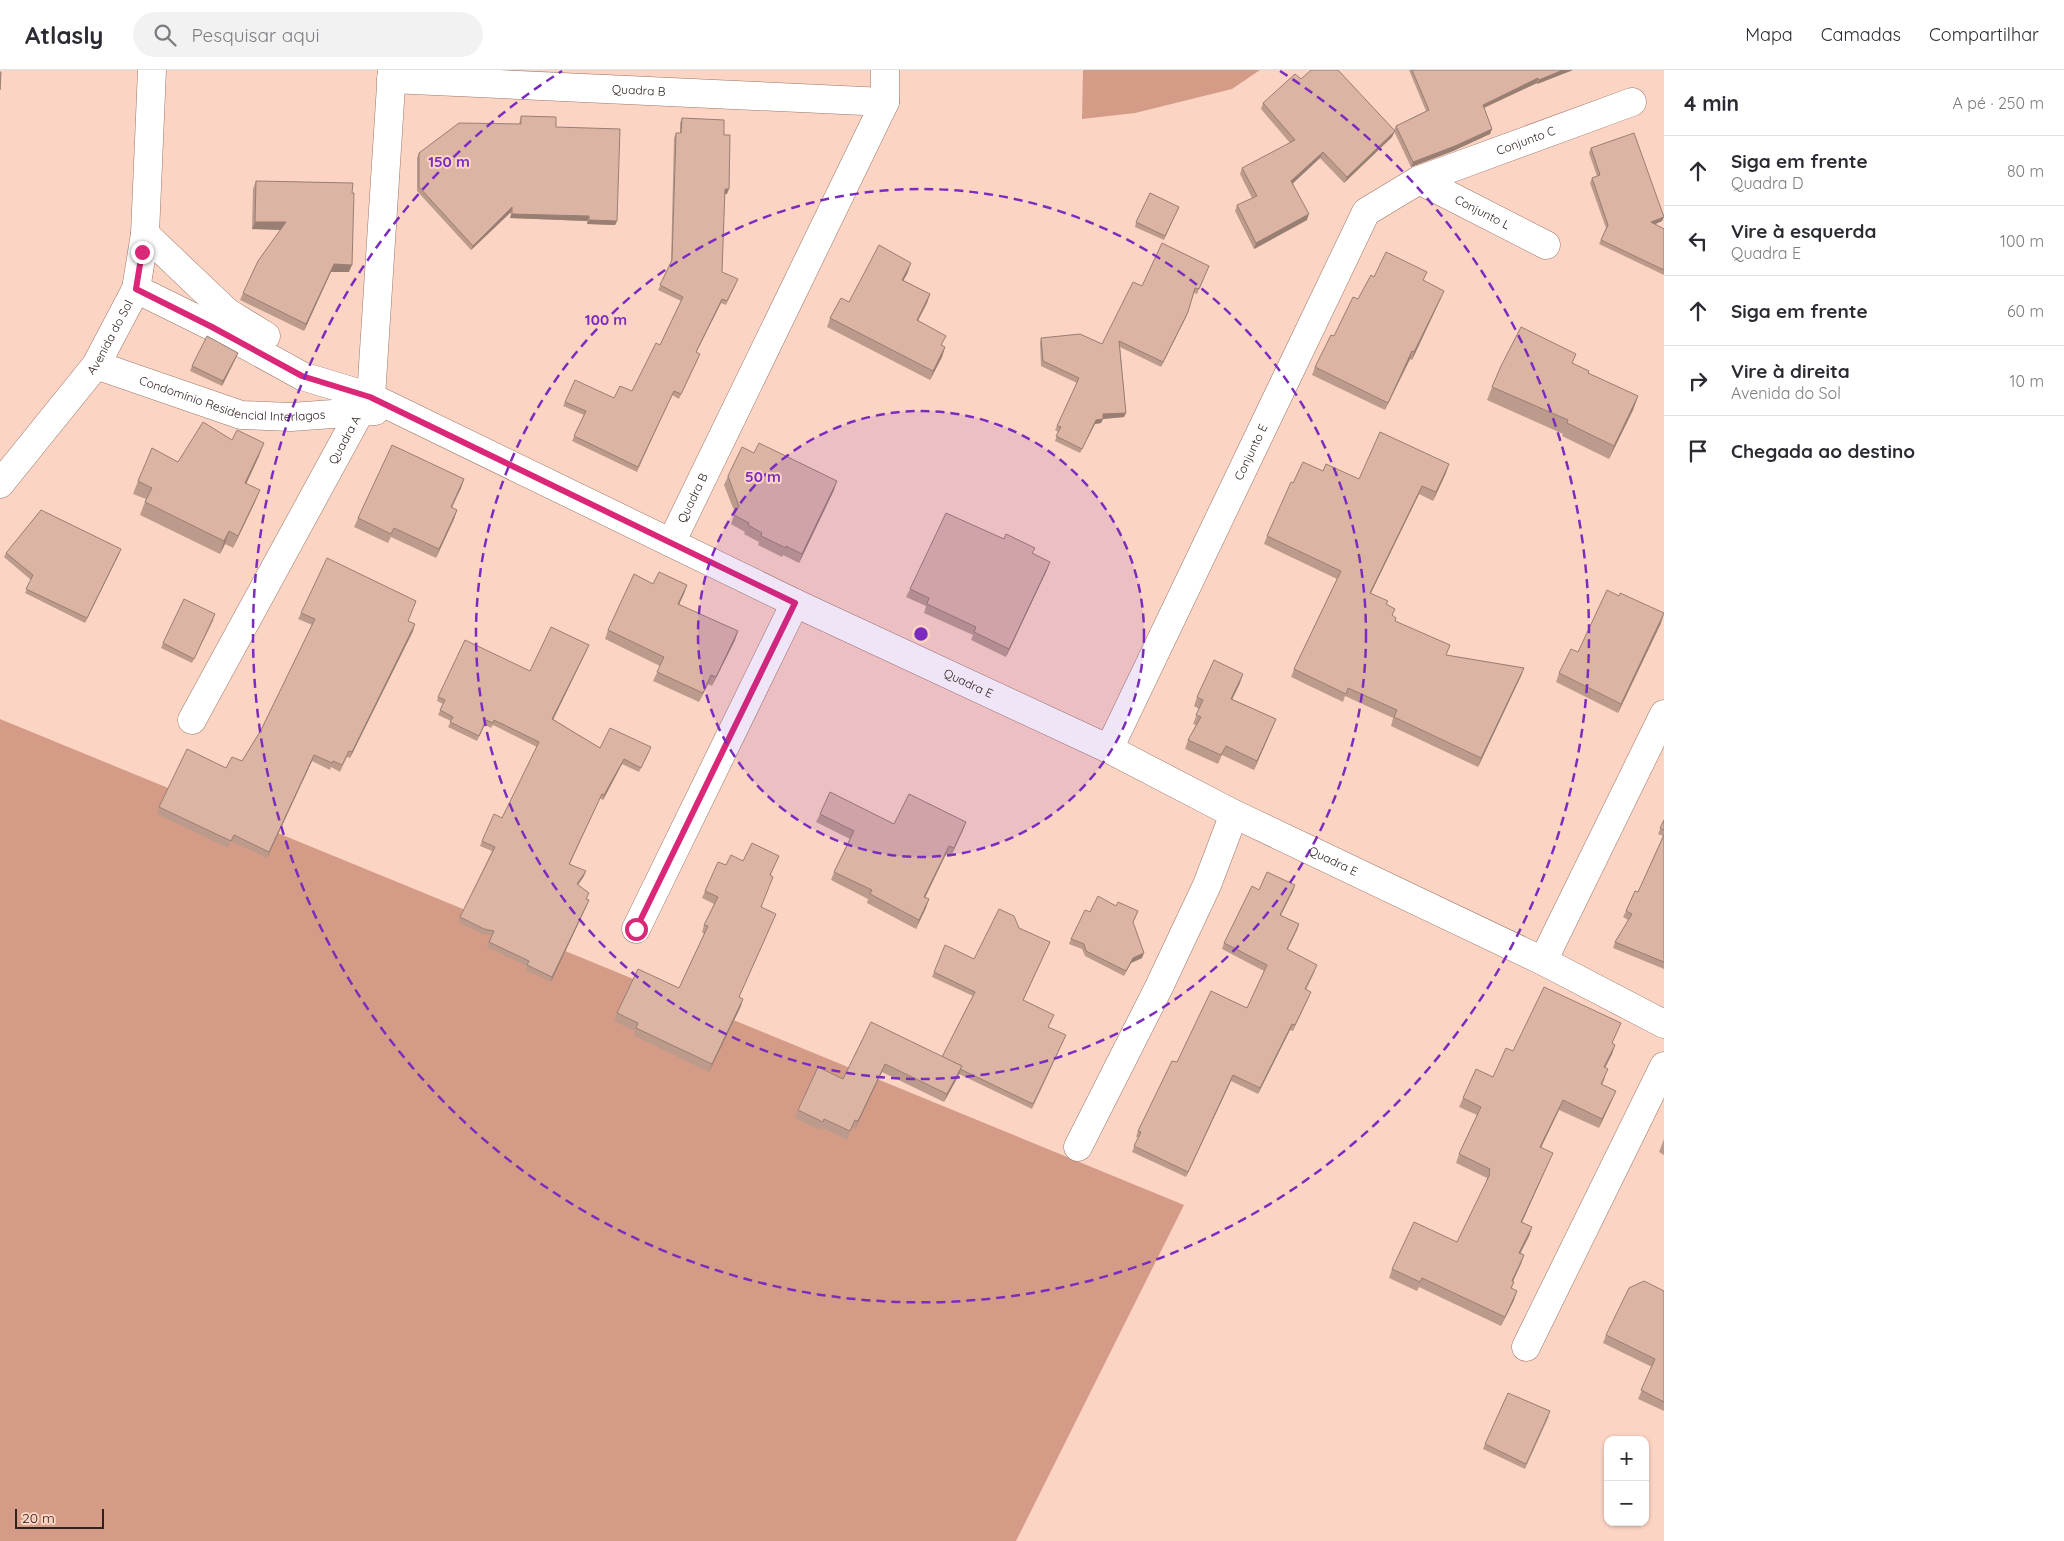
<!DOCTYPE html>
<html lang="pt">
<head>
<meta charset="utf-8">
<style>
	body { margin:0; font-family:Quicksand,sans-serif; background:#f2f2f3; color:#2b2b33 }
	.controls { position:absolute; right:15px; bottom:15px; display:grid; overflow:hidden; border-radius:10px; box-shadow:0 1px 4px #0004 }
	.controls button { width:45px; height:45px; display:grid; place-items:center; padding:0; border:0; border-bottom:1px solid #e1e1e2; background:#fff; color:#2b2b33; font:25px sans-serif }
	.scale { position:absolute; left:15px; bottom:12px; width:89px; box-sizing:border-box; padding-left:5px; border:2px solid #30211c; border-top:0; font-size:14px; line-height:18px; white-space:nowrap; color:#30211c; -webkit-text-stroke:4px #fcd4c4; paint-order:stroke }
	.stop { position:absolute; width:15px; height:15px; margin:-11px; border:4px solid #db2777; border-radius:50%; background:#fff }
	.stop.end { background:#db2777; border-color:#fff; box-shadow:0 1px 5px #0008 }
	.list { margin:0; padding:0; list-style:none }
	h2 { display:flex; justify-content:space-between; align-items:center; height:65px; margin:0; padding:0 20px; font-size:21px }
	h2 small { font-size:16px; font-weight:400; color:#7c7c81 }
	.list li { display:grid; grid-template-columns:32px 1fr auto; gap:15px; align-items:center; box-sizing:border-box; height:70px; padding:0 20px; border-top:1px solid #e1e1e2 }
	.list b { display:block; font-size:19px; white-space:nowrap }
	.list p { margin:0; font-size:16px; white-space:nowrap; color:#7c7c81 }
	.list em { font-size:16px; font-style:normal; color:#7c7c81 }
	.icon { flex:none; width:28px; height:28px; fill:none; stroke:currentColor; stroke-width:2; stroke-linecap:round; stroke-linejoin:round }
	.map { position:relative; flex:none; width:1664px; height:1471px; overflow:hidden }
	header { display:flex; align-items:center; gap:30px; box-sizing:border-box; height:70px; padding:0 25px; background:#fff; border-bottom:1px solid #e1e1e2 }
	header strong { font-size:24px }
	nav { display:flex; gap:28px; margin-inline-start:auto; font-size:18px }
	.search { width:350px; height:45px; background:#f2f2f3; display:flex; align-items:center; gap:12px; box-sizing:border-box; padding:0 18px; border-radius:28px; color:#7c7c81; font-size:19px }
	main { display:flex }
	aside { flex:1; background:#fff }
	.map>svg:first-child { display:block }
	.green { fill:#d49c86 }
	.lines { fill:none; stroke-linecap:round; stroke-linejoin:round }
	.minor-casing { stroke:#9a7668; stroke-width:29 }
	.minor { stroke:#fff; stroke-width:28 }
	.wall { fill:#bc9b8d }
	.shaded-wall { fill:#997e73 }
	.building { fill:#dbb4a4; stroke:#997e73 }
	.route { stroke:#db2777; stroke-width:6 }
	.ring { fill:none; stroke:#7b2cbf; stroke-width:2.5; stroke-dasharray:9 6 }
	.labels { text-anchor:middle; stroke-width:4; stroke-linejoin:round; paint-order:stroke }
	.street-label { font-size:12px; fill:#30211c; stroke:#fcd4c4 }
	.centre { fill:#7b2cbf; stroke:#fcd4c4; stroke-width:2.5 }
	.ring-label { font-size:15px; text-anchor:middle; font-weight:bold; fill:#7b2cbf; stroke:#fcd4c4; stroke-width:4; stroke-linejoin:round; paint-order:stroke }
</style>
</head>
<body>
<header>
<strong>Atlasly</strong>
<div class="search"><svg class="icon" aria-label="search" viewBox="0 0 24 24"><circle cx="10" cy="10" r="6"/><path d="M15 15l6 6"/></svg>Pesquisar aqui</div>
<nav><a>Mapa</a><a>Camadas</a><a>Compartilhar</a></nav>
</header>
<main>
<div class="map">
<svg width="1664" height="1471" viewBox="0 0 1664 1471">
	<rect width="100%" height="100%" fill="#fcd4c4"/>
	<g class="green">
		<polygon points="1083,0 1260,0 1232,19 1135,43 1082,49"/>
		<polygon points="0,649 1184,1135 1016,1471 0,1471"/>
	</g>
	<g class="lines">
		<g class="minor-casing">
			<g id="minor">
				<path id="s1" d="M391 9 885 32"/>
				<path id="s2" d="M1419 110 1546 175"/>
				<polyline points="145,164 227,242 266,266"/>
				<path id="s3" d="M136 219 213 257 302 306 371 327 795 533 1109 679 1234 744 1543 891 1664 954"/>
				<path id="s4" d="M96 295 241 345 291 347 375 341"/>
				<path id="s5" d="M0 414 96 295 136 219 145 164 152 0"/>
				<path id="s6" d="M671 473 885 32V0"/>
				<path id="s7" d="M192 650 360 342 371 327 392 0"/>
				<path id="s8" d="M1109 679 1366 142 1419 110 1632 32"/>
				<polyline points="636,859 795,533"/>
				<polyline points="1543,891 1664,644"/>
				<polyline points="1078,1077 1159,917 1207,815 1234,744"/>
				<polyline points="1526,1277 1664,996"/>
			</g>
		</g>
		<use href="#minor" class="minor"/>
	</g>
	<g class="wall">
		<polygon points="1409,0 1573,0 1537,14 1537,13 1484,38 1492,59 1490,64 1453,81 1411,97 1394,61 1392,67 1344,113 1320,88 1293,113 1307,150 1254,179 1235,141 1237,135 1252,128 1240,104 1242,98 1290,73 1261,39 1263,33 1301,9 1394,60 1396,56 1426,41"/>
		<polygon points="521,46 556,57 617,151 615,155 587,154 587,151 510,148 511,142 471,180 417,121 417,88 419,83 519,54"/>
		<polygon points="682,48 724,65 727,124 724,124 722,202 736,214 726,235 721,233 696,282 698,289 679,329 672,325 637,402 572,371 584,345 563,336 565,332 614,328 632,321 660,275 681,231 658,220 671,193 674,68 676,63 680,63 680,53"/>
		<polygon points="1591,78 1662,151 1655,154 1664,159 1664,205 1599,174 1606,158 1590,113 1592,108 1597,106 1589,83"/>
		<polygon points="256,111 349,202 331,202 304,261 240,230 243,223 281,160 252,159 253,119"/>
		<polygon points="1179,137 1164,170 1135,157 1136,152"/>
		<polygon points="1209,196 1197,224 1194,223 1186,247 1161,297 1120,277 1126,343 1124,347 1103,349 1101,353 1095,354 1080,383 1055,371 1058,362 1055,360 1057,356 1077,313 1041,296 1040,273 1041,268 1102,274 1142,216"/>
		<polygon points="908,202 903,210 930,224 927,233 918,251 942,276 945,277 942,287 930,310 827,257 830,248 849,232"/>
		<polygon points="1374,207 1424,210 1441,228 1412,290 1410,289 1385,340 1312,305 1315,297 1334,266"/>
		<polygon points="238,283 222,316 190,301 192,296"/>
		<polygon points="1573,293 1588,303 1638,326 1633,340 1609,389 1562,366 1563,364 1487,330 1492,317"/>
		<polygon points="232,370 259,386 246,414 255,432 233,478 225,474 220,484 140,445 146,429 133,424 138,411 178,392"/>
		<polygon points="1323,401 1359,409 1446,403 1433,431 1419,424 1371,523 1386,534 1393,546 1396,548 1395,551 1447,585 1524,598 1521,606 1478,697 1391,656 1393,648 1345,626 1343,632 1291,607 1294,599 1337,509 1264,474 1267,466 1293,413"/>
		<polygon points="728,406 834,420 799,493 783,485 782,487 758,475 759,472 744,464 745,462 731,454 735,443 724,415"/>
		<polygon points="464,409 461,418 452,438 457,440 454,449 436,488 391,467 388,473 354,457 358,448"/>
		<polygon points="6,483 119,484 85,553 25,523 31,510 4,487"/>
		<polygon points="1033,484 1047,500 1006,587 971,570 973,565 924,543 926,536 906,527 910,519"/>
		<polygon points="653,514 687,515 679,534 735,570 712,616 708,614 699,632 653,611 660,596 605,569 608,560"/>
		<polygon points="1619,526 1661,553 1618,643 1556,612 1559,603 1578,582"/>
		<polygon points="301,543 408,551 413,561 350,688 347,687 340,702 331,697 330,700 312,691 267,788 231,771 228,778 157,744 159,737 226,698 242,691 261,660 312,555 298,549"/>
		<polygon points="214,549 192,593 161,578 163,573"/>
		<polygon points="589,575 553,649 600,678 649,682 639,702 622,694 603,730 600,728 570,794 584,806 578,815 587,830 587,835 551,912 526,900 527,896 487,877 492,865 482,864 458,852 492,781 480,776 482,771 502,748 537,677 493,655 491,658 485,655 477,671 448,657 451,651 438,645 443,634 437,631 438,627 530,601"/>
		<polygon points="1240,613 1232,629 1276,649 1254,700 1222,685 1218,694 1185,679 1188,670 1196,655 1193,654 1199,639 1194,636 1197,627"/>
		<polygon points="820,744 894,754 963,760 951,786 946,784 925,827 929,829 916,859 867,833 868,829 831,810 834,802 850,769 816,752"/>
		<polygon points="1664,750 1664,899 1613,878 1615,872 1628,850 1623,847 1626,841 1638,822 1663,766 1658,764"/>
		<polygon points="779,786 770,806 761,837 773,851 739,927 741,936 709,1002 633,965 635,961 614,951 617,943 679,918 704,864 702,862 704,855 714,834 702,828 705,821 726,795 743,791"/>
		<polygon points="1259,820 1293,821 1280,845 1299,854 1287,880 1315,901 1306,920 1309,927 1293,961 1290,960 1258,1024 1231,1011 1186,1107 1132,1082 1138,1067 1136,1067 1138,1061 1177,992 1247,938 1264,901 1222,879 1224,873"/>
		<polygon points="1116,836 1136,846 1133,852 1142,888 1131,893 1124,906 1085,886 1082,879 1069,874 1071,869"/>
		<polygon points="1019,858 1050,872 1023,931 1052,950 1048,957 1064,970 1032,1039 959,1004 944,1032 882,1002 855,1059 852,1058 847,1070 821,1057 820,1060 795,1048 798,1040 843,1009 871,952 942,987 973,926 932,907 934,902 974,889"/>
		<polygon points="1621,953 1612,973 1615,975 1612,984 1605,997 1605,1008 1602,1015 1612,1030 1599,1058 1559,1040 1541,1077 1549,1092 1522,1152 1532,1157 1529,1166 1520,1183 1524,1185 1513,1211 1512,1219 1514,1230 1501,1256 1419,1217 1417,1221 1389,1208 1392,1199 1457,1172 1486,1113 1487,1108 1456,1093 1459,1084 1477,1045 1459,1037 1463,1028 1493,1007 1513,981"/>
		<polygon points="1664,1069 1664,1085 1659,1082"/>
		<polygon points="1664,1221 1664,1341 1638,1329 1652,1297 1603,1273 1606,1265"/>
		<polygon points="1549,1346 1525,1399 1483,1379 1485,1374"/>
	</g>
	<g class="shaded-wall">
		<polygon points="1563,0 1573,0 1537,14 1539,10"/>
		<polygon points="1538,8 1537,13 1481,39 1483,35"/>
		<polygon points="1492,59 1490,64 1453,81 1411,97 1413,92"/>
		<polygon points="1395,61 1392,67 1344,113 1347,107"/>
		<polygon points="1323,82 1320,88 1289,117 1291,111"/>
		<polygon points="725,119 729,119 727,124 723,124"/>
		<polygon points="512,137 511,142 471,180 473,176"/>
		<polygon points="512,144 589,146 587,151 510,148"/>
		<polygon points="1309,144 1307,150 1254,179 1256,173"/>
		<polygon points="1664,147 1662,151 1649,157 1651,152"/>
		<polygon points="589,150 617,151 615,155 587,154"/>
		<polygon points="255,152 286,152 284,160 252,159"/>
		<polygon points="911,193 908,202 899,219 902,210"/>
		<polygon points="334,194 352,195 349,202 331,202 304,261 306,254"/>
		<polygon points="1444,221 1441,228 1412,290 1414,282"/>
		<polygon points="930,224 927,233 913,259 917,250"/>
		<polygon points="722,229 721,233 694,287 696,282"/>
		<polygon points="1188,242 1186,247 1161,297 1163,292"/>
		<polygon points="945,277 942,287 930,310 933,301"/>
		<polygon points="1412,281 1410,289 1385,340 1388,333"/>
		<polygon points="238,283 236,288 222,316 223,311"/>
		<polygon points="1638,326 1633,340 1609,389 1614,376"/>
		<polygon points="1126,343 1124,347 1103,349 1101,353 1095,354 1080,383 1096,350 1103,344"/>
		<polygon points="264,373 259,386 241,425 245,413"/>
		<polygon points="1449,394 1446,403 1433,431 1436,422"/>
		<polygon points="464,409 461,418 447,446 451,437"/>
		<polygon points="837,411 834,420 799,493 802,484"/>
		<polygon points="1422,416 1419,424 1367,531 1370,523"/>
		<polygon points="260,420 255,432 233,478 238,466"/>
		<polygon points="457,440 454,449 436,488 439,479"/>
		<polygon points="229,461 225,474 220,484 224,471"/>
		<polygon points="121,479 119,484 85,553 87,548"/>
		<polygon points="1050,492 1047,500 1006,587 1009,579"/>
		<polygon points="687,515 684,524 675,543 678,534"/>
		<polygon points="1664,544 1661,553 1618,643 1621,634"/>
		<polygon points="415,554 413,561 350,688 352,682"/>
		<polygon points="738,561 735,570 712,616 716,607"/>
		<polygon points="589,575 587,580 551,654 552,649"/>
		<polygon points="1524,598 1521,606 1478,697 1481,688"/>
		<polygon points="1243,604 1240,613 1228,638 1231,629"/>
		<polygon points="711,605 708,614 699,632"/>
		<polygon points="1276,649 1272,659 1254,700 1257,691"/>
		<polygon points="314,685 312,691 267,788 269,782"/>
		<polygon points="624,689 622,694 603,730 604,725"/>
		<polygon points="966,752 963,760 951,786 954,778"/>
		<polygon points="949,776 946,784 921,836 924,827"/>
		<polygon points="586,801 584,806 575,819 577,814"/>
		<polygon points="1295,815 1293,821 1278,851 1280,845"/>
		<polygon points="929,829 926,838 916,859 919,850"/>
		<polygon points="589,830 587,835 551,912 552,907"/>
		<polygon points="1299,854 1297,860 1285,885 1287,879"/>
		<polygon points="1144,883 1142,888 1131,893 1124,906 1133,888"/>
		<polygon points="743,929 741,936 709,1002 712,994"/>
		<polygon points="1292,954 1290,960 1258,1024 1260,1018"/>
		<polygon points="1615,975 1612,984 1601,1006 1604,997"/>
		<polygon points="885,994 882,1002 855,1059 858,1051"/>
		<polygon points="962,996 959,1005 944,1032 947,1024"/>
		<polygon points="1233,1005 1231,1011 1186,1107 1188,1102"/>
		<polygon points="1616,1021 1612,1030 1599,1058 1602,1049"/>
		<polygon points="1563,1030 1559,1040 1537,1086 1540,1077"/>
		<polygon points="1553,1083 1549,1092 1518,1161 1521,1152"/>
		<polygon points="1532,1157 1529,1166 1516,1192 1519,1183"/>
		<polygon points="1524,1185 1521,1194 1509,1220 1512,1211"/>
		<polygon points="1517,1221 1514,1230 1501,1256 1505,1247"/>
	</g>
	<g class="building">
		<polygon points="1311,0 1338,0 1395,61 1347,107 1323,82 1291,111 1309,144 1256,173 1237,135 1257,126 1242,98 1295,70 1263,33 1295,4 1301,9"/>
		<polygon points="1412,0 1563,0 1539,10 1538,8 1483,35 1492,59 1455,76 1413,92 1396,56 1429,40"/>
		<polygon points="0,2 1,2 0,20"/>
		<polygon points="521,46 556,47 556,57 620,59 617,151 589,150 589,146 512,144 512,137 473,176 419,117 419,83 459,53 521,54"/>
		<polygon points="682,48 724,50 724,65 730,65 729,119 725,119 722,202 738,209 727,231 722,229 696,282 700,284 681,324 674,321 638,397 574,366 586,341 565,332 575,310 614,328 620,316 632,321 656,273 660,275 683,227 660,215 672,190 676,63 681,63"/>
		<polygon points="1634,63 1664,147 1651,152 1664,159 1664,200 1601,170 1608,155 1592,108 1600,105 1591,78"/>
		<polygon points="256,111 353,113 352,123 354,123 352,195 334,194 306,254 243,223 258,191 286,152 255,152"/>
		<polygon points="1150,123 1179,137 1165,166 1136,152"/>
		<polygon points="1162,173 1209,196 1199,219 1195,218 1188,242 1163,292 1119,271 1126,343 1103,344 1103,349 1096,350 1082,379 1056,366 1061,357 1057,356 1079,308 1043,291 1041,268 1080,264 1102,274 1133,212 1142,216"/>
		<polygon points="879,175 911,193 902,210 930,224 917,250 946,266 941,275 945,277 933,301 830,248 841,228 849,232"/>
		<polygon points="1386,182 1427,202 1423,210 1444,221 1414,282 1412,281 1388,333 1315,297 1331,265 1334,266 1353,227 1358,229 1371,205 1374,207"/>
		<polygon points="1521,257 1576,284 1572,293 1589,301 1588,303 1638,326 1614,376 1567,353 1568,350 1492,317 1501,296"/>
		<polygon points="207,266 238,283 223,311 192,296"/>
		<polygon points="203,352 232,370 237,360 264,373 245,413 260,420 238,466 229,461 224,471 145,432 152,418 138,411 152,378 178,392"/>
		<polygon points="1380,362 1449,394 1436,422 1422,416 1370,523 1388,531 1386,534 1395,539 1392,545 1396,548 1395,551 1450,575 1446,585 1524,598 1481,688 1394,647 1397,640 1348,618 1346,624 1294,599 1341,501 1267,466 1291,412 1293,413 1303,392 1323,401 1326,394 1359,409"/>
		<polygon points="759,373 837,411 802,484 786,476 786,478 761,466 762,463 748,455 749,453 734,445 739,436 728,406 742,377 754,383"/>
		<polygon points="392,375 464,409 451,437 457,440 439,479 394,458 391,464 358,448"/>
		<polygon points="41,440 121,479 87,548 26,519 33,505 6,483"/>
		<polygon points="946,443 1004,469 1006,464 1035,478 1032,483 1050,492 1009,579 974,562 976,557 927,534 929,528 910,519"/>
		<polygon points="327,488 416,531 408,551 415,554 352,682 349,681 342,695 333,691 332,693 314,685 269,782 234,765 231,771 159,737 187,679 226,698 232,687 242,691 261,660 314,551 315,549 301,543"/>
		<polygon points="659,502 687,515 678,534 738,561 716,607 711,605 703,623 657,602 664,587 608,560 634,504 653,514"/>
		<polygon points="1607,520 1619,526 1620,523 1664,543 1621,634 1559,603 1571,579 1578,582"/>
		<polygon points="184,529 215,544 194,589 163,573"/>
		<polygon points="551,557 589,575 552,649 600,678 610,658 651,677 641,698 624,689 604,725 602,724 569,794 586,801 577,814 589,823 586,829 589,830 552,907 527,895 529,891 489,872 494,861 484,859 460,847 495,777 482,771 494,744 502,748 539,672 494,650 493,653 486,650 479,666 450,652 453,647 440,640 445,630 438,627 465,570 530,601"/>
		<polygon points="1214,590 1243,604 1231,629 1276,649 1257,691 1226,676 1221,685 1188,670 1201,647 1196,645 1203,630 1197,627"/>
		<polygon points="830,722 894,754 909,724 966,752 954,778 949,776 924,827 929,829 919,850 870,824 872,820 834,802 854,761 820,744"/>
		<polygon points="1664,750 1664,760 1660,758"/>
		<polygon points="1664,765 1664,892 1615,872 1632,844 1626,841 1635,821 1638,822"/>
		<polygon points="752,773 779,786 770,805 773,807 761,837 776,844 739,927 743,929 712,994 636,958 638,953 617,943 638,899 679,918 708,856 704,855 718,827 705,821 718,792 726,795 731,785 743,791"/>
		<polygon points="1267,802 1295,815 1280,845 1299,854 1287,879 1317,895 1305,919 1311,922 1295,955 1292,954 1260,1018 1233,1005 1188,1102 1134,1076 1141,1062 1138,1061 1172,991 1177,992 1211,921 1247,938 1267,895 1224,873 1252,816 1259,820"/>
		<polygon points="1098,826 1116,836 1118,832 1138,841 1133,852 1144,883 1133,888 1126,901 1086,881 1084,874 1071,869 1085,840 1090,842"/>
		<polygon points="999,839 1014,846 1019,858 1050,872 1023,930 1054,945 1048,957 1066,965 1033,1034 960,999 962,996 942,987 975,922 934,902 945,875 974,889"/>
		<polygon points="1544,917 1621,953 1612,973 1615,975 1604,997 1608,999 1601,1014 1616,1021 1602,1049 1563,1030 1540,1077 1553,1083 1521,1152 1532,1157 1519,1183 1524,1185 1512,1211 1514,1212 1511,1218 1517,1221 1505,1247 1422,1208 1420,1212 1392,1199 1414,1152 1457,1172 1490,1104 1489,1103 1490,1099 1459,1084 1481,1037 1463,1028 1476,999 1493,1007 1506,978 1513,981"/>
		<polygon points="871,952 962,996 947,1024 885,994 858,1051 855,1050 850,1061 824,1049 823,1052 798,1040 818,997 843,1009"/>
		<polygon points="1644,1211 1664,1221 1664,1332 1641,1320 1655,1289 1606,1265 1629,1218"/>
		<polygon points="1508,1323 1550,1341 1526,1394 1485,1374"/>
	</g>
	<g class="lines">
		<polyline class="route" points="142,182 136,219 212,257 302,306 370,327 795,533 636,859"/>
	</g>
	<circle cx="921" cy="564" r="223" fill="#7b2cbf" fill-opacity=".12"/>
	<g class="ring">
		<circle cx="921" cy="564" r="223"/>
		<circle cx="921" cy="564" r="445"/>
		<path d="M1280 1A668 668 0 1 1 562 1"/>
	</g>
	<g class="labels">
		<g class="street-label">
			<text dy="4" stroke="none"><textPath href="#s1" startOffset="248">Quadra B</textPath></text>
			<text dy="4" stroke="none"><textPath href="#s8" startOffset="771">Conjunto C</textPath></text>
			<text dy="4" stroke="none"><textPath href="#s2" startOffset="71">Conjunto L</textPath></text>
			<text dy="4" stroke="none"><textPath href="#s5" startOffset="184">Avenida do Sol</textPath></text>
			<text dy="4" stroke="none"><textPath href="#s4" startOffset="142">Condomínio Residencial Interlagos</textPath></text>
			<text dy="4" stroke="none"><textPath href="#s7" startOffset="319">Quadra A</textPath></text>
			<text dy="4" stroke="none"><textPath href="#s8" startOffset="329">Conjunto E</textPath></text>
			<text dy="4" stroke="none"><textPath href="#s6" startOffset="50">Quadra B</textPath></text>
			<text dy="4" stroke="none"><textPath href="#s3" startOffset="922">Quadra E</textPath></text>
			<text dy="4" stroke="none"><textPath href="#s3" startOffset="1328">Quadra E</textPath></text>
		</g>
	</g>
	<circle cx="921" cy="564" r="8" class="centre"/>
	<g class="ring-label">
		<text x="449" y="97">150 m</text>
		<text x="606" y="255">100 m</text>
		<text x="763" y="412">50 m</text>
	</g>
</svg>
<div class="controls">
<button>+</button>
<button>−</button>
</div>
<div class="scale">20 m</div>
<div class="stop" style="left:636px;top:859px"></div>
<div class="stop end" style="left:142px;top:182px"></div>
</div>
<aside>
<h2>4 min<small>A pé · 250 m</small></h2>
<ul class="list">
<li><svg class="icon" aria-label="ahead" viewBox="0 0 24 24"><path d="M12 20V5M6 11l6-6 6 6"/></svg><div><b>Siga em frente</b><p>Quadra D</p></div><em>80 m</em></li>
<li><svg class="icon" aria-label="left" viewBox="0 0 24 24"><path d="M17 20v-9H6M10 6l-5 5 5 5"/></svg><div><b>Vire à esquerda</b><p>Quadra E</p></div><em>100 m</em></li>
<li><svg class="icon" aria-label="ahead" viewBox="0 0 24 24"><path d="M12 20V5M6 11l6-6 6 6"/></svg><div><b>Siga em frente</b></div><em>60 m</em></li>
<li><svg class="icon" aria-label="right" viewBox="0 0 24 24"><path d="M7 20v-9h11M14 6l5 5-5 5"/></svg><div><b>Vire à direita</b><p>Avenida do Sol</p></div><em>10 m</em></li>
<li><svg class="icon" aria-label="arrive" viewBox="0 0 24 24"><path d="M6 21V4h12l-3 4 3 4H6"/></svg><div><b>Chegada ao destino</b></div></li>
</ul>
</aside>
</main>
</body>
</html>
